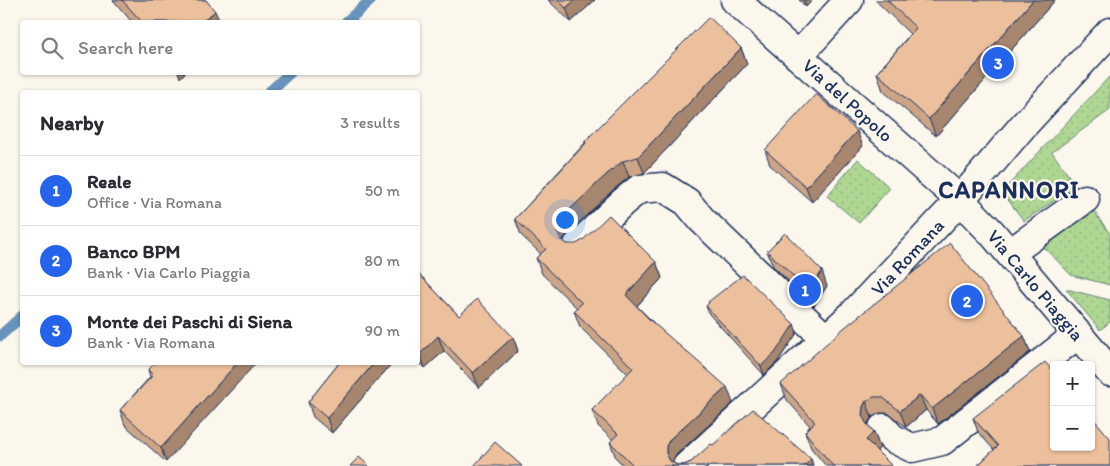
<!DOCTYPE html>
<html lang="en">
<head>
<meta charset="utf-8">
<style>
	body { margin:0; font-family:Itim,sans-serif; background:#f7f7f7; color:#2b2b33 }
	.controls { position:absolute; right:15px; bottom:15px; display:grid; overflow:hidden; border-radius:5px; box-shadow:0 1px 4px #0004 }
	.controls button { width:45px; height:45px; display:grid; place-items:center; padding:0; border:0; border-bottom:1px solid #e1e1e2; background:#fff; color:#2b2b33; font:25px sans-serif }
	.you { position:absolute; left:564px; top:219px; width:18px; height:18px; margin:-12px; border:4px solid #fff; border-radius:50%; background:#1a73e8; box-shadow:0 0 0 8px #1a73e833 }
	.badge { display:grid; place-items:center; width:32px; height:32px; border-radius:50%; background:#2563eb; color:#fff; font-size:16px; font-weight:700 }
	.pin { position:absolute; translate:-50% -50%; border:2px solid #fff; box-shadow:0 1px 5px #0006 }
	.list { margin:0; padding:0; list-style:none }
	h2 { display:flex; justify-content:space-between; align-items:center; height:65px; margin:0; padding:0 20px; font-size:21px }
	h2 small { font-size:16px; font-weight:400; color:#7c7c81 }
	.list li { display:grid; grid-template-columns:32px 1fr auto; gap:15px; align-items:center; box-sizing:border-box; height:70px; padding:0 20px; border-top:1px solid #e1e1e2 }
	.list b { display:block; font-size:19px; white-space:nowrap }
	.list p { margin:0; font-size:16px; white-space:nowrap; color:#7c7c81 }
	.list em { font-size:16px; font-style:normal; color:#7c7c81 }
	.icon { flex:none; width:28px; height:28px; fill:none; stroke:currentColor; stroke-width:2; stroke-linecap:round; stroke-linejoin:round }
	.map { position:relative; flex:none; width:1110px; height:466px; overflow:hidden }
	.search { position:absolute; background:#fff; box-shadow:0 1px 4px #0004; left:20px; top:20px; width:400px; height:55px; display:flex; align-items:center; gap:12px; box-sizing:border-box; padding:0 18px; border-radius:5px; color:#7c7c81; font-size:19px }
	.panel { position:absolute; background:#fff; box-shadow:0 1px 4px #0004; left:20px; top:90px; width:400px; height:275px; border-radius:5px }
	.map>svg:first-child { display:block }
	.green { fill:url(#green-dots); stroke:#658378 }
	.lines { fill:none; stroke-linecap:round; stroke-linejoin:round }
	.stream { stroke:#6893bd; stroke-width:11 }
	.minor-casing { stroke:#1b2f5e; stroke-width:31 }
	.minor { stroke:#fbf7ec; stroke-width:28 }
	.wall { fill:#cca587; stroke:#1b2f5e }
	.shaded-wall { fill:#a6866e; stroke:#1b2f5e }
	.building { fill:#edc09d; stroke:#1b2f5e }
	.labels { text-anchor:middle; stroke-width:4.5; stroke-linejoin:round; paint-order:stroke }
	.street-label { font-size:19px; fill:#1b2f5e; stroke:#fbf7ec }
	.district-label { font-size:24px; font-weight:bold; letter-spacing:1px; fill:#1b2f5e; stroke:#fbf7ec }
</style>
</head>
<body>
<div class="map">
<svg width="1110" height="466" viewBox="0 0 1110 466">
	<defs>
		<pattern id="green-dots" width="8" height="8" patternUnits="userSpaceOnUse" patternTransform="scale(1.25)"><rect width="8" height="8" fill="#afd793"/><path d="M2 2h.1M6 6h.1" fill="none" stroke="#96b981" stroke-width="1.8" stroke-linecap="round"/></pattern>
	</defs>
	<rect width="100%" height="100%" fill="#fbf7ec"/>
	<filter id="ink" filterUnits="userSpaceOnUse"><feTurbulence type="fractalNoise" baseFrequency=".02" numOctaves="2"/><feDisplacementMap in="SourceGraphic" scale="10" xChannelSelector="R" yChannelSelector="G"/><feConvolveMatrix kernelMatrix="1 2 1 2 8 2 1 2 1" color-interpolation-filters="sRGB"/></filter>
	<g filter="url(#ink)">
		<g class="green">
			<polygon points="1110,76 1110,110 1052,152 1076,186 1024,221 1002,192"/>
			<polygon points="858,159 890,188 859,223 827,196"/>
			<polygon points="1094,211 1110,234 1110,285 1071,275 1043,246"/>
			<polygon points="1066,289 1110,300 1110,322 1100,330"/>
		</g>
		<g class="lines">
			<g class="stream">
				<polyline points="346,22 371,0"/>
				<polyline points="269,92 291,72"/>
				<polyline points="0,336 22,316"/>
			</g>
			<g class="minor-casing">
				<g id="minor">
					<polyline points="735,0 960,200 992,233 1110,372"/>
					<polyline points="798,56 849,0"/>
					<polyline points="578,245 623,202 639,189 663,187 687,202 702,220 827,340"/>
					<polyline points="1010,253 1085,199"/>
					<polyline points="883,428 892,438 912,448 942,441 1078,334"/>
					<polyline points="687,466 853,314 960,200 1022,127 1110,32"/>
				</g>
			</g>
			<use href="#minor" class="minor"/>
		</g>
		<g class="wall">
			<polygon points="113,0 206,0 220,22 132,22"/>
			<polygon points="548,0 595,0 571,22"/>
			<polygon points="799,0 812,0 806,7"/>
			<polygon points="875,0 1055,0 936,136 883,91 877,73 910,34"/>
			<polygon points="741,48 747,64 644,173 629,177 612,191 567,234 563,241 567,244 656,262 662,278 637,306 733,403 676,455 672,462 677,465 684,465 691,462 713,445 811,459 813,466 624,466 616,458 610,442 613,440 598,426 592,410 628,374 580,327 574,311 577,308 542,274 536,258 541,254 521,235 515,219 585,143 585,141"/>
			<polygon points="863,146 812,202 770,165 765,150"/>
			<polygon points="767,251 827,286 814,306 773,266"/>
			<polygon points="418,273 459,316 513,337 518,351 479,388 444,351 425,368 418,360"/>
			<polygon points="708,302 797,333 778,361 764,375 709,314 706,306 709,303"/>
			<polygon points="1024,336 1030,352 938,424 926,410 906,427 888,413 880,413 872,417 868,423 868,425 874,432 880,448 877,451 892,466 826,466 811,448 805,432 810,426 787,400 781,384"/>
			<polygon points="156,362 166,462 125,425 120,410 150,377 148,370"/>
			<polygon points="340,362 393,362 332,433 313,417 308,402"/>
			<polygon points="973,418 1110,466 979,466 978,465 994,450 978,432"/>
		</g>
		<g class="shaded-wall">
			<polygon points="575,0 595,0 571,22 566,8"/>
			<polygon points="803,0 812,0 806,7"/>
			<polygon points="1033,0 1055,0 936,136 929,119"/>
			<polygon points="215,11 220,22 202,22"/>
			<polygon points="741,48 747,64 644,173 638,157"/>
			<polygon points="178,72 186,72 180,78"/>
			<polygon points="857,131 863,146 812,202 806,187"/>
			<polygon points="623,161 629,177 612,191 567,234 563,240 563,248 557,232 557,224 561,218 606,175"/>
			<polygon points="656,262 662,278 632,311 626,295"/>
			<polygon points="822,271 827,286 814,306 809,291"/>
			<polygon points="794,324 797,333 778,361 764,375 761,366"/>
			<polygon points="438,336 444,351 425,368 420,354"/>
			<polygon points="1024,336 1030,352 938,424 932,409"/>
			<polygon points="513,337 518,351 479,388 473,373"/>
			<polygon points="238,362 257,362 166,462 161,448"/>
			<polygon points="375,362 393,362 332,433 327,418"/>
			<polygon points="727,387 733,403 676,455 672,462 672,466 666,453 666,446 670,439"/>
			<polygon points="920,395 926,410 906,427 900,411"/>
			<polygon points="866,401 872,417 868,423 868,431 862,415 863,407"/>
			<polygon points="874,432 880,448 872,455 866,440"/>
			<polygon points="811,459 813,466 804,466"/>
		</g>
		<g class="building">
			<polygon points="122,0 206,0 215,11 202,22 142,22"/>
			<polygon points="558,0 575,0 566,8"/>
			<polygon points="887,0 1033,0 929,119 877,73 916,28"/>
			<polygon points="709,17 741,48 638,157 623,161 606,175 561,218 557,224 557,232 561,239 567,244 576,244 583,240 609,215 656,262 626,295 650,320 727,387 670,439 666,446 666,453 670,461 677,465 684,465 691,462 711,444 713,445 753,409 811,459 804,466 634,466 610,442 618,434 592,410 633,368 574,311 582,303 536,258 546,249 515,219 586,143 585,141"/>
			<polygon points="816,94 857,131 806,187 765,150"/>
			<polygon points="785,233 822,271 809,291 767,251"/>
			<polygon points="950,243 1024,336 932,409 920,395 900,411 882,397 874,397 866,401 863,407 862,415 866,423 874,432 866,440 892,466 833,466 805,432 815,422 781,384 844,328"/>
			<polygon points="418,273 459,316 477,299 513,337 473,373 438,336 420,354 418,351"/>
			<polygon points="743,275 794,324 775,353 761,366 706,306 709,303 708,302"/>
			<polygon points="156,362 238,362 161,448 120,410 153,375 148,370"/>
			<polygon points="340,362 375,362 327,418 308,402"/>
			<polygon points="1045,362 1054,372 1054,447 1091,447 1091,416 1110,438 1110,466 979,466 978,465 998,446 973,418"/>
			<polygon points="495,442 522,466 474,466"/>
			<polygon points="359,457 369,466 350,466"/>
		</g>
	</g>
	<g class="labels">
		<g class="street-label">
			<text transform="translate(848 100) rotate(42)" y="7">Via del Popolo</text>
			<text transform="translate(907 257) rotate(-47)" y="7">Via Romana</text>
			<text transform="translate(1036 285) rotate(50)" y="7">Via Carlo Piaggia</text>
		</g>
		<g class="district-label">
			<text x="1009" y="198">CAPANNORI</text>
		</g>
	</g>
</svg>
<div class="controls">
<button>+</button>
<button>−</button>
</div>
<div class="you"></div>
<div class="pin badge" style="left:805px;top:290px">1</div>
<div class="pin badge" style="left:967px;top:301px">2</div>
<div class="pin badge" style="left:998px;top:63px">3</div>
<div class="search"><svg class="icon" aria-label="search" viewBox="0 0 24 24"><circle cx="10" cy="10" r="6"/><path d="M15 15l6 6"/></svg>Search here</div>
<section class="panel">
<h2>Nearby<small>3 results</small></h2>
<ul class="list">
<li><span class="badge">1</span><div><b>Reale</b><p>Office · Via Romana</p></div><em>50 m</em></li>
<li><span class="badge">2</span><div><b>Banco BPM</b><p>Bank · Via Carlo Piaggia</p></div><em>80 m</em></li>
<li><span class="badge">3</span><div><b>Monte dei Paschi di Siena</b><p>Bank · Via Romana</p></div><em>90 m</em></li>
</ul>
</section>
</div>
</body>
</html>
